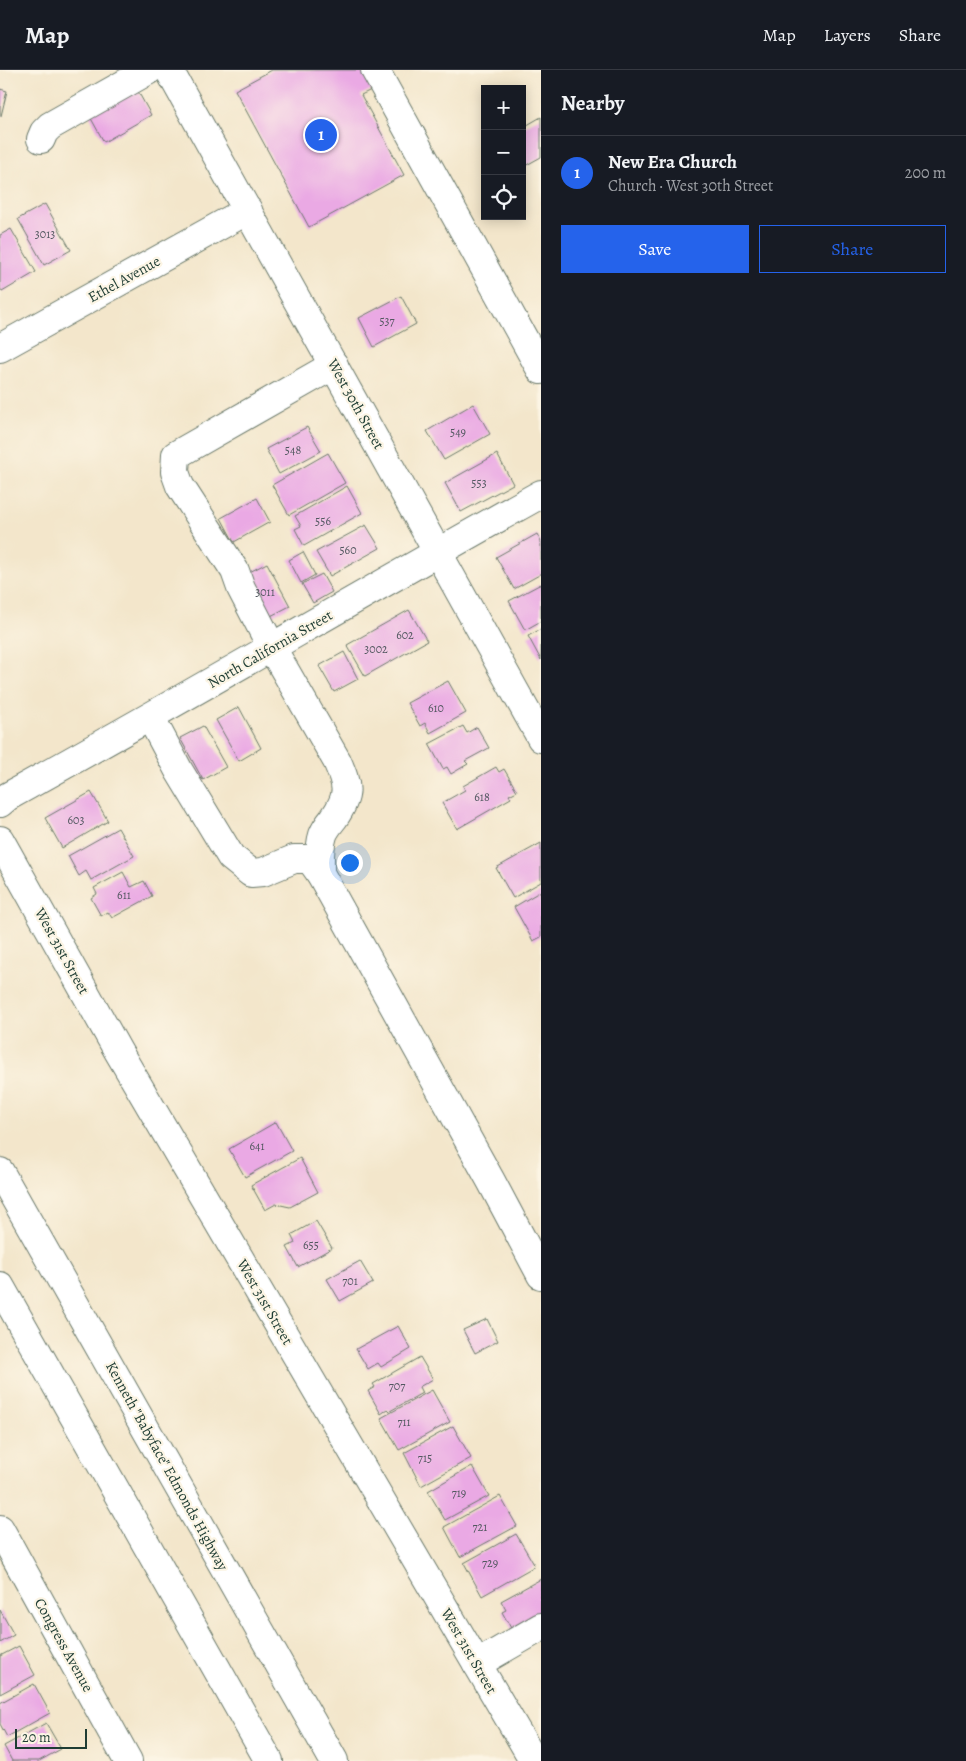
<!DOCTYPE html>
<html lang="en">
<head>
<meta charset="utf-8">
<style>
	body { margin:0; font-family:Alegreya,serif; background:#242831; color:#f1f3f6 }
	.controls { position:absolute; right:15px; top:15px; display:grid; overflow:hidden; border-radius:0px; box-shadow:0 2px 12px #0003 }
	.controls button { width:45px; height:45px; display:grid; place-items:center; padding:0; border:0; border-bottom:1px solid #363941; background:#171b24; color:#f1f3f6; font:25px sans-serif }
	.scale { position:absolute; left:15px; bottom:12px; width:72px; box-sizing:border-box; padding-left:5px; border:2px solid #1f3d34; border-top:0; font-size:14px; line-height:18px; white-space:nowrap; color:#1f3d34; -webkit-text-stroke:4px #fcf5e5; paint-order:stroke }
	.you { position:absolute; left:349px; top:792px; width:18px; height:18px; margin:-12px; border:4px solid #fff; border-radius:50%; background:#1a73e8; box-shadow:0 0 0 8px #1a73e833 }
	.badge { display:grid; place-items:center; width:32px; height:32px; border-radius:50%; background:#2563eb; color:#fff; font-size:16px; font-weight:700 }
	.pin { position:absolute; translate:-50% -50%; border:2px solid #fff; box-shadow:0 1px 5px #0006 }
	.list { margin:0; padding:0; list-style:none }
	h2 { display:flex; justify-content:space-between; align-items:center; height:65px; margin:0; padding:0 20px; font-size:21px }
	h2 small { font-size:16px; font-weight:400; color:#9ea1a6 }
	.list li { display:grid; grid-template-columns:32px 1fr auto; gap:15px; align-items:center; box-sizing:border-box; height:75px; padding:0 20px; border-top:1px solid #363941 }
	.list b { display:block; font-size:19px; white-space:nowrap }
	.list p { margin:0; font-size:16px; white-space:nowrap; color:#9ea1a6 }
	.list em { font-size:16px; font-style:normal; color:#9ea1a6 }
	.actions { display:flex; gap:10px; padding:15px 20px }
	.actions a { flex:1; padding:11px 0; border:1px solid #2563eb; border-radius:0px; text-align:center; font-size:18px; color:#2563eb }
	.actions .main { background:#2563eb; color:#fff }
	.icon { flex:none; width:28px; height:28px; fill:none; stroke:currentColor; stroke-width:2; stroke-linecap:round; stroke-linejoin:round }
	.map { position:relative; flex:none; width:541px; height:1691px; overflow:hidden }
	header { display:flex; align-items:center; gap:30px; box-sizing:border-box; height:70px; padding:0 25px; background:#171b24; border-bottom:1px solid #363941 }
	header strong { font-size:24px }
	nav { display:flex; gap:28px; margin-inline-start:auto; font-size:18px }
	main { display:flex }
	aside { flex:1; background:#171b24 }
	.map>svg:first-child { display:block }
	.building { fill:#eaa9e4 }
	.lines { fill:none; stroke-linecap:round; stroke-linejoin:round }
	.minor-casing { stroke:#697869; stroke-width:30 }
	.major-casing { stroke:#697869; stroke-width:30 }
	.highway-casing { stroke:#697869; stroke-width:30 }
	.minor { stroke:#fff; stroke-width:28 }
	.major { stroke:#fff; stroke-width:28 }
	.highway { stroke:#fff; stroke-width:28 }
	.labels { text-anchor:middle; stroke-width:4.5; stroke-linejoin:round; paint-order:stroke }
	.number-label { font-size:12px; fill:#525860 }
	.street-label { font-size:15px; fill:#1f3d34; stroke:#fcf5e5 }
</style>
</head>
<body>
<header>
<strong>Map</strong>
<nav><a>Map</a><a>Layers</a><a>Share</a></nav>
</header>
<main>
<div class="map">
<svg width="541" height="1691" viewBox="0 0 541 1691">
	<rect width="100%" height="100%" fill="#fcf5e5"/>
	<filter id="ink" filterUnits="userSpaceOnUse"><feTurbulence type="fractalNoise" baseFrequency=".02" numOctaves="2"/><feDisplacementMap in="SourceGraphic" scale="10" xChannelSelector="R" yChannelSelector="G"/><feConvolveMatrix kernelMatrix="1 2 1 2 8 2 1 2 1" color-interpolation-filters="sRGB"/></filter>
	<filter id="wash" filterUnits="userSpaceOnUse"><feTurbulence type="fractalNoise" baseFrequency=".0096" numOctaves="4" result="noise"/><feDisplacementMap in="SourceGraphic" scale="20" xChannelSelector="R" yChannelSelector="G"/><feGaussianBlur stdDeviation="1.12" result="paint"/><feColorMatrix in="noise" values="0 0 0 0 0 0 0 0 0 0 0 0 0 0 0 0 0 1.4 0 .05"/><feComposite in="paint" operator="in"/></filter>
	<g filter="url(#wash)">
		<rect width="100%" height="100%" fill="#f3e6cb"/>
		<g id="blocks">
			<g class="building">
				<polygon points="272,0 362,0 373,19 361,25 404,105 309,157 235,20"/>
				<polygon points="135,16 151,45 104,72 88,43"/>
				<polygon points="0,19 7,21 1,46 0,46"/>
				<polygon points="541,47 541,87 523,97 522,58"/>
				<polygon points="45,134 71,180 44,195 18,149"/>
				<polygon points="11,159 36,202 2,222 0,218 0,165"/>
				<polygon points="401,226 416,254 374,277 359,248"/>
				<polygon points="473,334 490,364 444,390 427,361"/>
				<polygon points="307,357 321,381 279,404 266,379"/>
				<polygon points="328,383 345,413 289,445 272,415"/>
				<polygon points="497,384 513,414 461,442 445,413"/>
				<polygon points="347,416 362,443 304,476 295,459 301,456 295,446"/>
				<polygon points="257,428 270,452 234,472 221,448"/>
				<polygon points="366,455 380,478 330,506 316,482"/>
				<polygon points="537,464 541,472 541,504 514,519 496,487"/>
				<polygon points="303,482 315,505 301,513 289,490"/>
				<polygon points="267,493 290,536 263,550 240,507"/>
				<polygon points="322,504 332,522 313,533 302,514"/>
				<polygon points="541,514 541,551 525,560 509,531"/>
				<polygon points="409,540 427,571 365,606 347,575"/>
				<polygon points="541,559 541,590 528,566"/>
				<polygon points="344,582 358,609 334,622 319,596"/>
				<polygon points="448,611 466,643 430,663 425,653 420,656 407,633"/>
				<polygon points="239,637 261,678 239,691 216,650"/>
				<polygon points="203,656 226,697 203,710 180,668"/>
				<polygon points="463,656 467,663 477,657 489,678 465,691 468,694 451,704 447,697 443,699 429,674"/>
				<polygon points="496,697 499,702 504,699 517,721 509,725 511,728 457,759 442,733 465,720 463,716"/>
				<polygon points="91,722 108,751 62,778 45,748"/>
				<polygon points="118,758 134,786 91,810 86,801 79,806 68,786"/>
				<polygon points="541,773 541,812 513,828 496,798"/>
				<polygon points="123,802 131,817 144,811 152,826 112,848 108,842 101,846 91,828 97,824 94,818"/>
				<polygon points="541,821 541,867 533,871 514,837"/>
				<polygon points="276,1052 292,1081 245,1107 229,1079"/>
				<polygon points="300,1088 318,1122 290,1137 276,1134 265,1140 251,1115"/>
				<polygon points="316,1151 332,1178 298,1197 287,1177 295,1173 291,1165"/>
				<polygon points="360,1191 373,1213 340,1231 327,1209"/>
				<polygon points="487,1249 498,1271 475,1283 463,1260"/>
				<polygon points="398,1256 411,1279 381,1297 378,1293 368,1299 356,1279"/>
				<polygon points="420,1287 433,1309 419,1317 422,1323 390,1341 388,1339 381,1344 368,1321 375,1317 373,1314"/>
				<polygon points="432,1320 450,1352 399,1380 381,1348"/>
				<polygon points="453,1356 471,1388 421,1416 404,1383"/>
				<polygon points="472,1396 489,1426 445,1450 428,1421"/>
				<polygon points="500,1426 517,1456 460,1487 444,1457"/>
				<polygon points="516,1464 535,1496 482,1526 464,1493"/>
				<polygon points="541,1509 541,1547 512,1560 502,1542 506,1540 501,1531"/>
				<polygon points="0,1540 14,1565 0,1573"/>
				<polygon points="19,1576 35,1605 0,1624 0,1586"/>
				<polygon points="34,1614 50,1643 7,1667 0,1654 0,1633"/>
				<polygon points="46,1653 61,1679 39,1691 12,1691 4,1676"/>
			</g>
		</g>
	</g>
	<g filter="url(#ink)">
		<use href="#blocks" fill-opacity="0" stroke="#697869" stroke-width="1"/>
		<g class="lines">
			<g class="minor-casing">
				<g id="minor">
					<polyline points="375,0 541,300"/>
					<polyline points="41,69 44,62 50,56 149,0"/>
					<polyline points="0,278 248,140"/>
					<path d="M334 295 176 385 175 402 180 416 235 501 241 518 272 578 337 691C348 716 350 725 334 748 330 753 325 759 323 765 319 777 320 790 320 803L491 1111 541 1205"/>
					<polyline points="151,648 179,701 231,787 251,803 263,802 294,789 310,789 320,803"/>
					<path d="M0 733 7 727C186 628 362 524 541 424"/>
					<polyline points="0,770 118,981 534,1691"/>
					<polyline points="0,1459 128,1691"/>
					<polyline points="477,1594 541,1557"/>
				</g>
			</g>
			<g class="major-casing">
				<polyline id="major" points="169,0 541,668"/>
			</g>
			<g class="highway-casing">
				<g id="highway">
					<polyline points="0,1102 334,1691"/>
					<polyline points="0,1216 269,1691"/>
				</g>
			</g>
			<use href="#minor" class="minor"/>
			<use href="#major" class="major"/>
			<use href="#highway" class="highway"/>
		</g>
	</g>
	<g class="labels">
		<g class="number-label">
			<text x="45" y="168">3013</text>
			<text x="387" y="255">537</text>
			<text x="458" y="366">549</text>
			<text x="293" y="384">548</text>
			<text x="479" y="417">553</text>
			<text x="323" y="455">556</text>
			<text x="348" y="484">560</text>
			<text x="265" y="526">3011</text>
			<text x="405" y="569">602</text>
			<text x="376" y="583">3002</text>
			<text x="436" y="642">610</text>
			<text x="482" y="731">618</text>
			<text x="76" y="754">603</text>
			<text x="124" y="829">611</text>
			<text x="257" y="1080">641</text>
			<text x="311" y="1179">655</text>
			<text x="350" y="1215">701</text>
			<text x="397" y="1320">707</text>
			<text x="404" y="1356">711</text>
			<text x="425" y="1392">715</text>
			<text x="459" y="1427">719</text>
			<text x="480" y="1461">721</text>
			<text x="490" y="1497">729</text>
		</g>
		<g class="street-label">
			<text transform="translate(124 209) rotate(-29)" y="5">Ethel Avenue</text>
			<text transform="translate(356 334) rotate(61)" y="5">West 30th Street</text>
			<text transform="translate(270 579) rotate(-30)" y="5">North California Street</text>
			<text transform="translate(62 881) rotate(61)" y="5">West 31st Street</text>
			<text transform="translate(265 1232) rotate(60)" y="5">West 31st Street</text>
			<text transform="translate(167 1396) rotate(61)" y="5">Kenneth "Babyface" Edmonds Highway</text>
			<text transform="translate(64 1575) rotate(61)" y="5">Congress Avenue</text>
			<text transform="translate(469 1581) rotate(60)" y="5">West 31st Street</text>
		</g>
	</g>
</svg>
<div class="controls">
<button>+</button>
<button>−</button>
<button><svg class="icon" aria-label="locate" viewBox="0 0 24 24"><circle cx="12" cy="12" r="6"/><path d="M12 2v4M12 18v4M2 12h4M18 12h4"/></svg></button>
</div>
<div class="scale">20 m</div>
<div class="you"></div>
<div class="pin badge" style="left:321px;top:65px">1</div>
</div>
<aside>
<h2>Nearby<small></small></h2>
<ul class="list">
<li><span class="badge">1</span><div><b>New Era Church</b><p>Church · West 30th Street</p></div><em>200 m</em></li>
</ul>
<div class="actions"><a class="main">Save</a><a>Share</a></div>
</aside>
</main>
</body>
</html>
